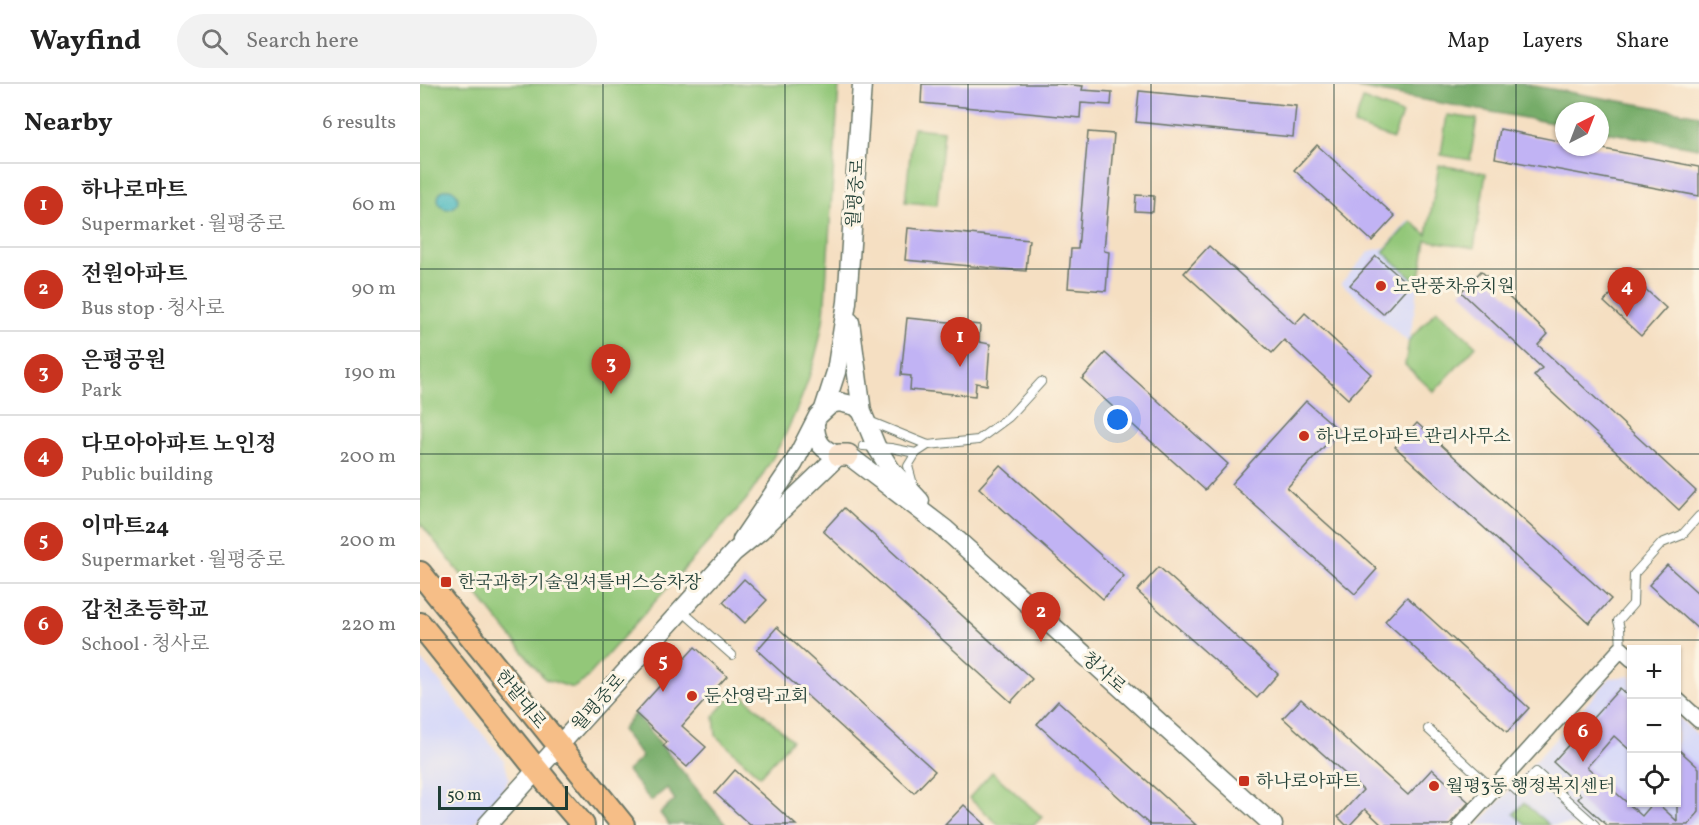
<!DOCTYPE html>
<html lang="en">
<head>
<meta charset="utf-8">
<style>
	body { margin:0; font-family:Vollkorn,"Noto Serif KR",serif; background:#f2f2f2; color:#222 }
	.controls { position:absolute; right:18px; bottom:18px; display:grid; overflow:hidden; border-radius:0px; box-shadow:0 2px 4px #0004 }
	.controls button { width:54px; height:54px; display:grid; place-items:center; padding:0; border:0; border-bottom:2px solid #e0e0e0; background:#fff; color:#222; font:30px sans-serif }
	.compass { position:absolute; left:1135px; top:18px; width:54px; height:54px; border-radius:50%; background:#fff; box-shadow:0 2px 4px #0004; rotate:42deg }
	.scale { position:absolute; left:18px; bottom:15px; width:130px; box-sizing:border-box; padding-left:6px; border:3px solid #1f3d34; border-top:0; font-size:16px; line-height:21px; white-space:nowrap; color:#1f3d34; -webkit-text-stroke:4px #fcf5e5; paint-order:stroke }
	.you { position:absolute; left:698px; top:336px; width:21px; height:21px; margin:-15px; border:4px solid #fff; border-radius:50%; background:#1a73e8; box-shadow:0 0 0 9px #1a73e833 }
	.badge { display:grid; place-items:center; width:39px; height:39px; border-radius:50%; background:#c8321e; color:#fff; font-size:20px; font-weight:700 }
	.pin { position:absolute; translate:-50% -50px; filter:drop-shadow(0 2px 3px #0008) }
	.pin::after { content:''; position:absolute; top:32px; width:21px; height:18px; background:inherit; clip-path:polygon(0 0,100% 0,50% 100%) }
	.list { margin:0; padding:0; list-style:none }
	h2 { display:flex; justify-content:space-between; align-items:center; height:78px; margin:0; padding:0 24px; font-size:26px }
	h2 small { font-size:20px; font-weight:400; color:#767676 }
	.list li { display:grid; grid-template-columns:39px 1fr auto; gap:18px; align-items:center; box-sizing:border-box; height:84px; padding:0 24px; border-top:2px solid #e0e0e0 }
	.list b { display:block; font-size:22px; white-space:nowrap }
	.list p { margin:0; font-size:20px; white-space:nowrap; color:#767676 }
	.list em { font-size:20px; font-style:normal; color:#767676 }
	.icon { flex:none; width:33px; height:33px; fill:none; stroke:currentColor; stroke-width:2; stroke-linecap:round; stroke-linejoin:round }
	.map { position:relative; flex:none; width:1279px; height:741px; overflow:hidden }
	header { display:flex; align-items:center; gap:36px; box-sizing:border-box; height:84px; padding:0 30px; background:#fff; border-bottom:2px solid #e0e0e0 }
	header strong { font-size:28px }
	nav { display:flex; gap:33px; margin-inline-start:auto; font-size:21px }
	.search { width:420px; height:54px; background:#f2f2f2; display:flex; align-items:center; gap:15px; box-sizing:border-box; padding:0 21px; border-radius:33px; color:#767676; font-size:22px }
	main { display:flex }
	aside { flex:1; background:#fff }
	.map>svg:first-child { display:block }
	.built { fill:#d5d8f9 }
	.green { fill:#93c779; stroke:#598256; stroke-width:1.5 }
	.forest { fill:#76ac69; stroke:#4a744e; stroke-width:1.5 }
	.water { fill:#47b7be; stroke:#337a79; stroke-width:1.5 }
	.building { fill:#c1b3f4 }
	.lines { fill:none; stroke-linecap:round; stroke-linejoin:round }
	.service-casing { stroke:#6a7666; stroke-width:10 }
	.minor-casing { stroke:#6a7666; stroke-width:18 }
	.tertiary-casing { stroke:#6a7666; stroke-width:21 }
	.secondary-casing { stroke:#6a7666; stroke-width:24 }
	.primary-casing { stroke:#6a7666; stroke-width:26 }
	.service { stroke:#fff; stroke-width:8 }
	.minor { stroke:#fff; stroke-width:15 }
	.tertiary { stroke:#fff; stroke-width:18 }
	.secondary { stroke:#fbe5cf; stroke-width:21 }
	.primary { stroke:#f6be87; stroke-width:22 }
	.grid { fill:none; stroke:#1f3d34; stroke-width:1.5; stroke-opacity:0.55 }
	.poi-dot { fill:#c8321e; stroke:#fcf5e5; stroke-width:2 }
	.labels { text-anchor:middle; stroke-width:6; stroke-linejoin:round; paint-order:stroke }
	.street-label { font-size:18px; fill:#1f3d34; stroke:#fcf5e5 }
	.poi-label { font-size:18px; fill:#1f3d34; stroke:#fcf5e5; text-anchor:start }
</style>
</head>
<body>
<header>
<strong>Wayfind</strong>
<div class="search"><svg class="icon" aria-label="search" viewBox="0 0 24 24"><circle cx="10" cy="10" r="6"/><path d="M15 15l6 6"/></svg>Search here</div>
<nav><a>Map</a><a>Layers</a><a>Share</a></nav>
</header>
<main>
<aside>
<h2>Nearby<small>6 results</small></h2>
<ul class="list">
<li><span class="badge">1</span><div><b>하나로마트</b><p>Supermarket · 월평중로</p></div><em>60 m</em></li>
<li><span class="badge">2</span><div><b>전원아파트</b><p>Bus stop · 청사로</p></div><em>90 m</em></li>
<li><span class="badge">3</span><div><b>은평공원</b><p>Park</p></div><em>190 m</em></li>
<li><span class="badge">4</span><div><b>다모아아파트 노인정</b><p>Public building</p></div><em>200 m</em></li>
<li><span class="badge">5</span><div><b>이마트24</b><p>Supermarket · 월평중로</p></div><em>200 m</em></li>
<li><span class="badge">6</span><div><b>갑천초등학교</b><p>School · 청사로</p></div><em>220 m</em></li>
</ul>
</aside>
<div class="map">
<svg width="1279" height="741" viewBox="0 0 1279 741">
	<rect width="100%" height="100%" fill="#fcf5e5"/>
	<filter id="ink" filterUnits="userSpaceOnUse"><feTurbulence type="fractalNoise" baseFrequency=".0167" numOctaves="2"/><feDisplacementMap in="SourceGraphic" scale="12" xChannelSelector="R" yChannelSelector="G"/><feConvolveMatrix kernelMatrix="1 2 1 2 8 2 1 2 1" color-interpolation-filters="sRGB"/></filter>
	<filter id="wash" filterUnits="userSpaceOnUse"><feTurbulence type="fractalNoise" baseFrequency=".008" numOctaves="4" result="noise"/><feDisplacementMap in="SourceGraphic" scale="24" xChannelSelector="R" yChannelSelector="G"/><feGaussianBlur stdDeviation="1.35" result="paint"/><feColorMatrix in="noise" values="0 0 0 0 0 0 0 0 0 0 0 0 0 0 0 0 0 1.4 0 .05"/><feComposite in="paint" operator="in"/></filter>
	<g filter="url(#wash)">
		<rect width="100%" height="100%" fill="#f5dfc2"/>
		<g class="built">
			<polygon points="989,136 1007,152 989,259 921,199 950,167 966,163"/>
			<polygon points="0,574 84,676 89,694 80,711 53,741 0,741"/>
			<polygon points="1211,592 1212,718 1256,718 1257,632 1279,653 1279,741 1058,741 1190,594"/>
		</g>
		<g class="green">
			<path d="M0 0H419L404 232C394 298 364 362 326 416L164 597 153 604 125 595 0 439Z"/>
			<polygon points="943,15 982,30 973,55 934,41"/>
			<polygon points="1027,31 1057,35 1050,76 1021,71"/>
			<polygon points="493,44 524,47 517,121 485,118"/>
			<polygon points="1019,81 1066,89 1054,164 1006,156 999,200 963,168 991,137 1007,151"/>
			<polygon points="1017,226 1056,262 1014,308 985,281 989,256"/>
			<polygon points="317,606 372,656 340,692 296,652 294,632"/>
			<polygon points="572,688 622,733 614,741 579,741 549,714"/>
			<polygon points="1104,719 1129,741 1106,741 1094,730"/>
		</g>
		<g class="forest">
			<polygon points="914,0 1103,0 1279,31 1279,64 1180,47 1180,27 1144,27 1144,41"/>
			<polygon points="215,629 306,741 263,741 261,739 258,741 249,741 240,729 255,716 247,704 231,717 207,687 222,673 202,646"/>
		</g>
		<circle class="water" cx="28" cy="115" r="10"/>
		<g id="blocks">
			<g class="building">
				<polygon points="502,0 639,0 663,2 662,6 692,8 691,21 661,19 660,34 501,19"/>
				<polygon points="719,7 876,22 873,53 716,38"/>
				<polygon points="1080,45 1144,58 1144,63 1173,63 1279,83 1279,112 1075,74"/>
				<polygon points="668,48 694,50 684,167 689,168 686,207 648,204 651,165 658,165"/>
				<polygon points="897,61 975,132 952,157 874,86"/>
				<polygon points="716,111 734,112 733,128 715,127"/>
				<polygon points="488,144 609,156 606,187 485,176"/>
				<polygon points="789,162 875,240 885,229 951,290 928,315 864,256 852,269 764,189"/>
				<polygon points="956,172 989,201 963,230 930,201"/>
				<polygon points="1061,187 1128,250 1118,261 1276,407 1259,426 1114,292 1122,284 1041,208"/>
				<polygon points="1209,190 1246,224 1221,252 1184,218"/>
				<polygon points="487,234 560,241 559,258 570,260 567,301 556,299 555,312 490,306 491,292 481,291"/>
				<polygon points="685,269 808,380 785,406 662,295"/>
				<polygon points="886,317 919,346 867,404 957,485 935,510 811,400"/>
				<polygon points="997,339 1191,515 1169,539 975,363"/>
				<polygon points="580,381 704,492 683,515 559,404"/>
				<polygon points="424,424 612,595 591,618 403,447"/>
				<polygon points="1247,481 1279,510 1279,546 1229,501"/>
				<polygon points="739,483 858,590 837,614 717,507"/>
				<polygon points="324,495 347,516 325,539 303,518"/>
				<polygon points="987,513 1109,624 1087,648 965,537"/>
				<polygon points="357,543 515,687 494,709 337,566"/>
				<polygon points="275,563 307,592 262,642 286,663 267,683 243,662 247,658 215,629"/>
				<polygon points="1200,604 1212,615 1212,668 1194,652 1167,683 1222,732 1234,718 1236,718 1257,737 1257,664 1279,684 1279,728 1268,741 1187,741 1158,715 1161,711 1144,696 1148,692 1133,678"/>
				<polygon points="881,615 988,711 1012,685 1049,718 1029,741 962,741 945,725 930,741 926,741 918,733 943,706 863,634"/>
				<polygon points="638,617 755,722 776,741 730,741 617,640"/>
				<polygon points="315,686 376,741 330,741 295,709"/>
				<polygon points="544,721 566,741 525,741"/>
			</g>
		</g>
	</g>
	<g filter="url(#ink)">
		<use href="#blocks" fill-opacity="0" stroke="#6a7666" stroke-width="1.5"/>
		<g class="lines">
			<g class="service-casing">
				<g id="service">
					<polyline points="449,337 508,361 558,356 589,333 621,298"/>
					<polyline points="443,362 471,364 496,369"/>
					<polyline points="494,404 488,382 496,369 508,361"/>
					<polyline points="262,527 312,571"/>
					<polyline points="1201,565 1200,544 1198,537 1213,520 1214,490 1242,459 1262,451 1279,432"/>
					<polyline points="1008,645 1073,705"/>
					<polyline points="1083,694 1098,708 1116,688 1175,741"/>
				</g>
			</g>
			<g class="minor-casing">
				<g id="minor">
					<polyline points="1256,615 1279,636"/>
					<polyline points="1041,741 1201,565 1212,575"/>
				</g>
			</g>
			<g class="tertiary-casing">
				<g id="tertiary">
					<polyline points="430,238 442,328"/>
					<polyline points="404,325 416,288 427,218 442,0"/>
					<path d="M395 340C395 357 402 367 419 371"/>
					<polyline points="428,371 525,445 853,741"/>
					<polyline points="322,456 374,379 398,332 411,320 419,318 436,322 442,328 456,362 471,386 500,417"/>
					<polyline points="67,741 314,468 341,446 419,371"/>
				</g>
			</g>
			<g class="secondary-casing">
				<polyline id="secondary" points="419,371 428,371"/>
			</g>
			<g class="primary-casing">
				<g id="primary">
					<polyline points="0,489 203,741"/>
					<polyline points="0,540 138,712 163,741"/>
				</g>
			</g>
			<use href="#service" class="service"/>
			<use href="#minor" class="minor"/>
			<use href="#tertiary" class="tertiary"/>
			<use href="#secondary" class="secondary"/>
			<use href="#primary" class="primary"/>
		</g>
	</g>
	<path class="grid" d="M183 0V741M365 0V741M548 0V741M731 0V741M914 0V741M1096 0V741M0 185H1279M0 370H1279M0 556H1279"/>
	<g class="poi-dot">
		<circle cx="961" cy="202" r="6"/>
		<circle cx="884" cy="352" r="6"/>
		<rect x="20" y="492" width="12" height="12" rx="3"/>
		<circle cx="272" cy="612" r="6"/>
		<rect x="818" y="691" width="12" height="12" rx="3"/>
		<circle cx="1014" cy="702" r="6"/>
	</g>
	<g class="labels">
		<g class="street-label">
			<text transform="translate(435 109) rotate(-86)" y="6">월평중로</text>
			<text transform="translate(684 588) rotate(42)" y="6">청사로</text>
			<text transform="translate(101 615) rotate(51)" y="6">한밭대로</text>
			<text transform="translate(178 618) rotate(-48)" y="6">월평중로</text>
		</g>
		<g class="poi-label">
			<text x="973" y="208">노란풍차유치원</text>
			<text x="896" y="358">하나로아파트 관리사무소</text>
			<text x="38" y="504">한국과학기술원셔틀버스승차장</text>
			<text x="284" y="618">둔산영락교회</text>
			<text x="836" y="703">하나로아파트</text>
			<text x="1026" y="708">월평3동 행정복지센터</text>
		</g>
	</g>
</svg>
<div class="controls">
<button>+</button>
<button>−</button>
<button><svg class="icon" aria-label="locate" viewBox="0 0 24 24"><circle cx="12" cy="12" r="6"/><path d="M12 2v4M12 18v4M2 12h4M18 12h4"/></svg></button>
</div>
<svg class="compass" viewBox="-18 -18 36 36"><path d="M0-13l5 13h-10z" fill="#e53935"/><path d="M0 13l5-13h-10z" fill="#767676"/></svg>
<div class="scale">50 m</div>
<div class="you"></div>
<div class="pin badge" style="left:540px;top:283px">1</div>
<div class="pin badge" style="left:621px;top:558px">2</div>
<div class="pin badge" style="left:191px;top:310px">3</div>
<div class="pin badge" style="left:1207px;top:233px">4</div>
<div class="pin badge" style="left:243px;top:608px">5</div>
<div class="pin badge" style="left:1163px;top:678px">6</div>
</div>
</main>
</body>
</html>
